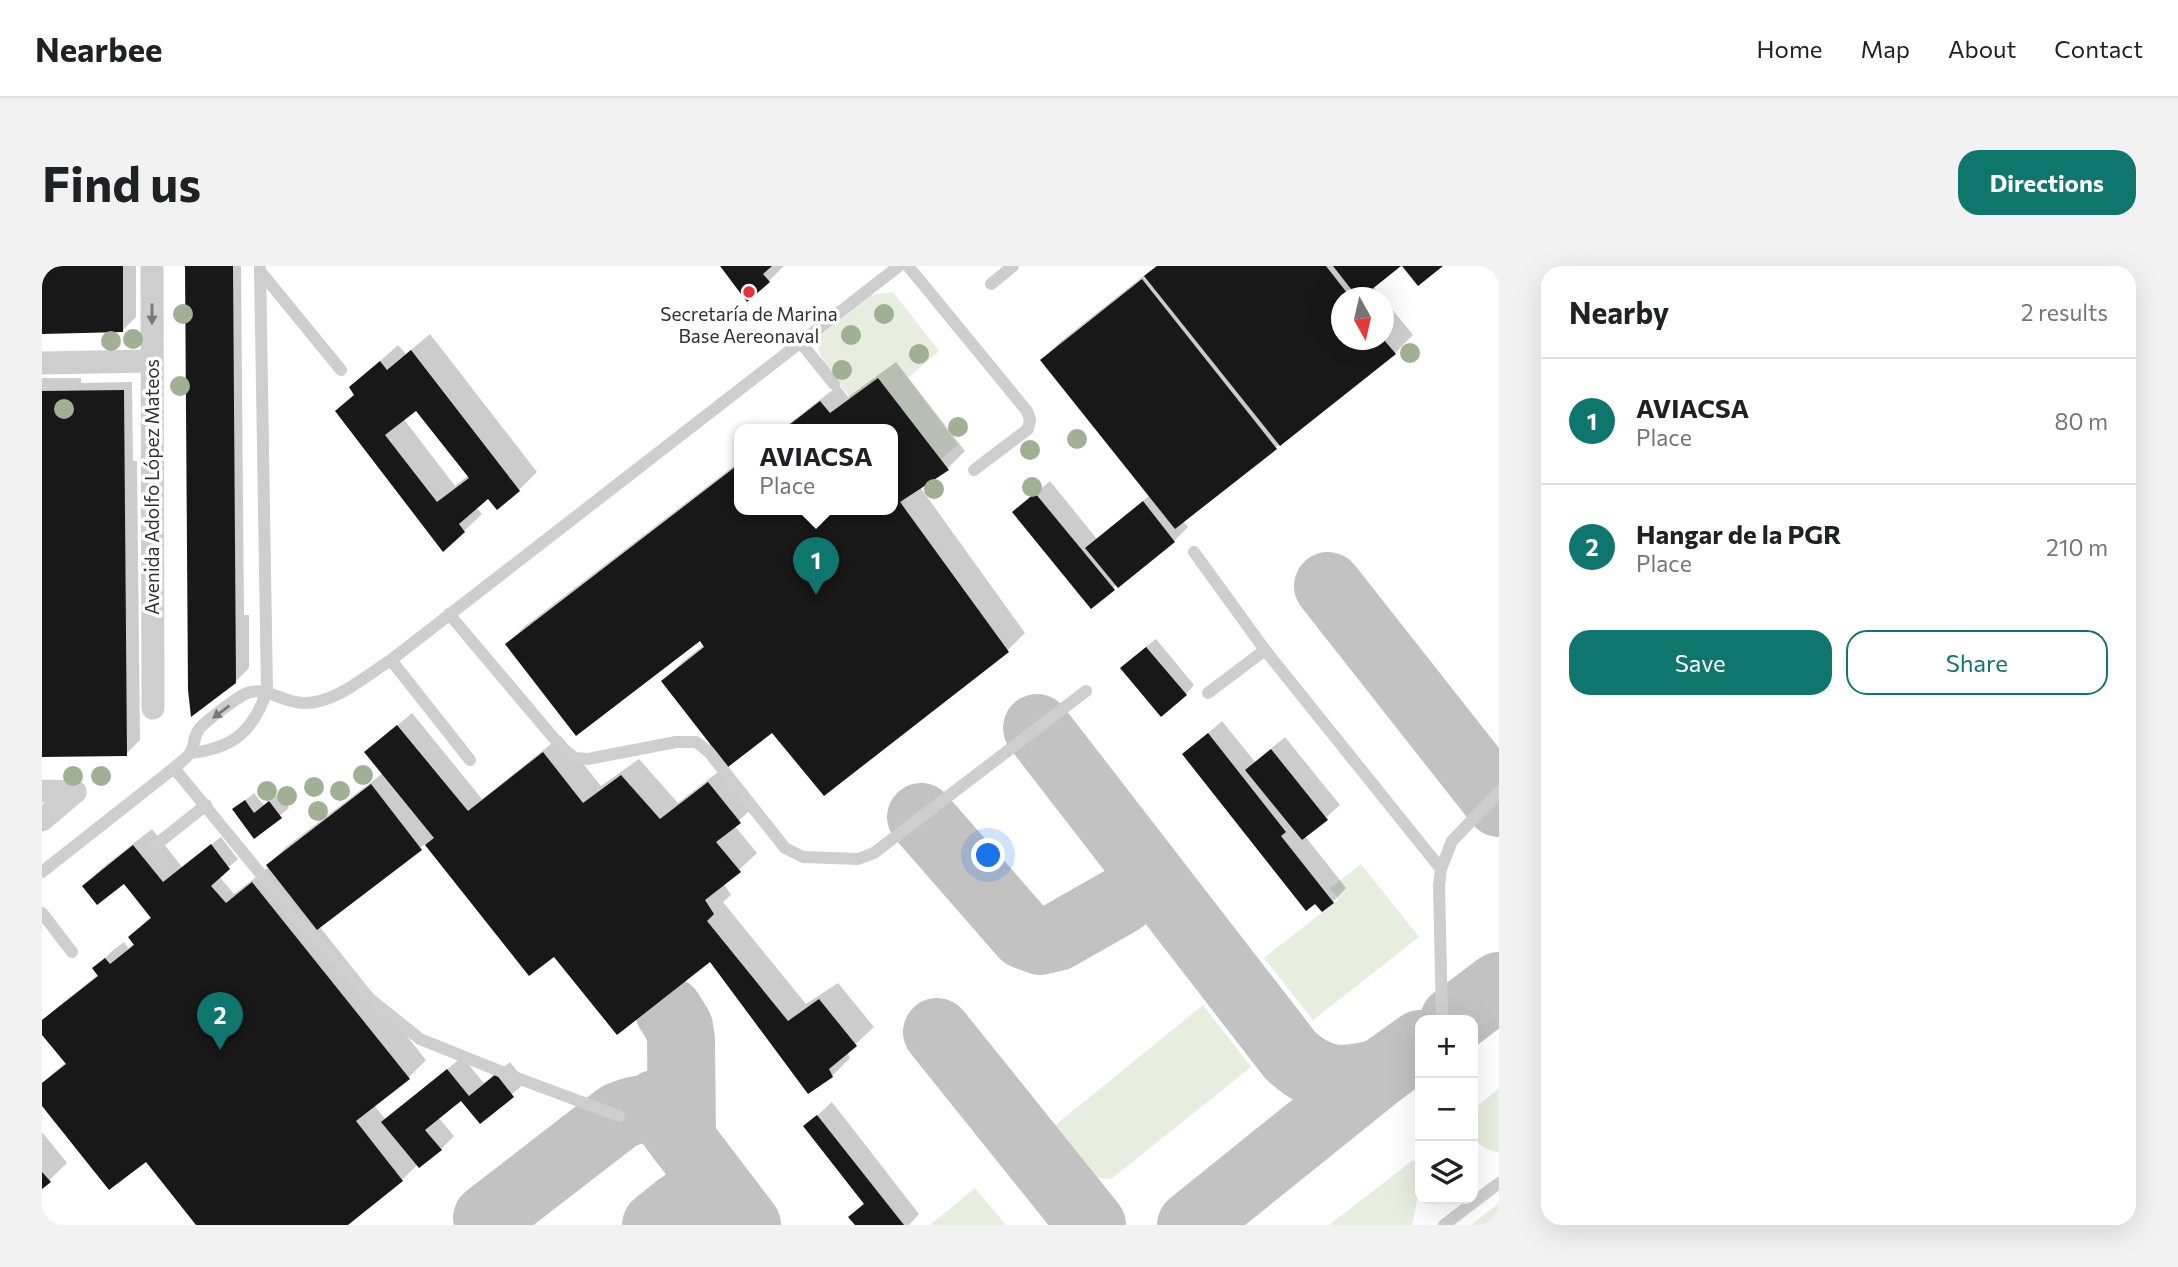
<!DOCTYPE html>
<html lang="en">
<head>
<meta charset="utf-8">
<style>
	body { margin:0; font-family:Commissioner,sans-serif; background:#f2f2f2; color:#202124 }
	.controls { position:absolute; right:21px; bottom:21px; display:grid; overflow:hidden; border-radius:14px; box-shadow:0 7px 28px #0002 }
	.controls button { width:63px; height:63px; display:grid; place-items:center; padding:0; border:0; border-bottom:2px solid #e0e0e0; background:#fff; color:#202124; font:35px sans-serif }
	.compass { position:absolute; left:1289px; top:21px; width:63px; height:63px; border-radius:50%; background:#fff; box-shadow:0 7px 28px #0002; rotate:172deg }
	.you { position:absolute; left:947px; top:590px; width:24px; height:24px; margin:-18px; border:5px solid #fff; border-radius:50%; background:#1a73e8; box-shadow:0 0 0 10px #1a73e833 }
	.badge { display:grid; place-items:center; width:46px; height:46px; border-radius:50%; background:#0f766e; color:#fff; font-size:23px; font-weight:700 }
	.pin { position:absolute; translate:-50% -58px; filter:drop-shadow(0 2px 4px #0008) }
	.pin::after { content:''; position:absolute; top:37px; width:24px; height:21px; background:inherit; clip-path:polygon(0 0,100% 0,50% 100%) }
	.popup { position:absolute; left:692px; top:158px; width:164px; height:91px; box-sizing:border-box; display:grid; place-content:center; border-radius:14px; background:#fff; filter:drop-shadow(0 2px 5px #0005); font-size:23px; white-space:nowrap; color:#757577 }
	.popup b { font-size:26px; color:#202124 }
	.popup::after { content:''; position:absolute; left:50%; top:100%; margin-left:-14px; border:14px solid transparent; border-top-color:#fff }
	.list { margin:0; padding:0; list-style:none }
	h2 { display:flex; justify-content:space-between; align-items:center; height:91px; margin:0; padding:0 28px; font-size:30px }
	h2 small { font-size:23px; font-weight:400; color:#757577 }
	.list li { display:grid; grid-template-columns:46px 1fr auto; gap:21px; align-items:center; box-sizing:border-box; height:126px; padding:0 28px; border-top:2px solid #e0e0e0 }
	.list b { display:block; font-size:26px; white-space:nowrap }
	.list p { margin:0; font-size:23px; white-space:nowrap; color:#757577 }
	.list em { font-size:23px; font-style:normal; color:#757577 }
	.actions { display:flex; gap:14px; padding:21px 28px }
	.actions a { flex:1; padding:16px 0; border:2px solid #0f766e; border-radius:21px; text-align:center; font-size:24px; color:#0f766e }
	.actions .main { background:#0f766e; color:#fff }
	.icon { flex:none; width:38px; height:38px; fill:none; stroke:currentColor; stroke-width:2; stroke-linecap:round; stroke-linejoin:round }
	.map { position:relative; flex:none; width:1457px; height:959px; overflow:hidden; border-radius:21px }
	header { display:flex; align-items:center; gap:42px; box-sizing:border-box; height:98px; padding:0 35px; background:#fff; border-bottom:2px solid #e0e0e0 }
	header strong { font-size:33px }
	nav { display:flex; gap:38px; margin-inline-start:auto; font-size:24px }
	.intro { display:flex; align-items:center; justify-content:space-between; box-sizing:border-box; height:168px; padding:0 42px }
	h1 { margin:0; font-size:49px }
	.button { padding:18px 32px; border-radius:21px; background:#0f766e; color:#fff; font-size:24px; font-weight:700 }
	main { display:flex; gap:42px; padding:0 42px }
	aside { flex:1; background:#fff; border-radius:21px; box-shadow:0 7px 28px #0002 }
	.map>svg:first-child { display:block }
	.green { fill:#e7eedf }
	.shadow { fill:#0003; fill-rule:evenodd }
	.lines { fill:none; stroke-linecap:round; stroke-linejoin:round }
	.taxiway { stroke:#c2c2c2; stroke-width:68 }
	.building { fill:#181818; fill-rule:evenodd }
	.service { stroke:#cecece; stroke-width:12 }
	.minor { stroke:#cecece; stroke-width:23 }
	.tree { fill:#a0b094 }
	.oneway { fill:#787878 }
	.poi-dot { fill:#eb303c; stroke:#fff; stroke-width:2.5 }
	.labels { text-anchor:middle; stroke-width:7; stroke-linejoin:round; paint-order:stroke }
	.poi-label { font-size:19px; fill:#313131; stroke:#fff }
	.street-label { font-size:19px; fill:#313131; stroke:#fff }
</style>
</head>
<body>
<header>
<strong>Nearbee</strong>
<nav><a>Home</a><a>Map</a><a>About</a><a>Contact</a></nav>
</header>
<div class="intro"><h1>Find us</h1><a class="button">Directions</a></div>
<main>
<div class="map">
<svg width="1457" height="959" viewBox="0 0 1457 959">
	<rect width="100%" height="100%" fill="#fff"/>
	<g class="green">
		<path d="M851 26 897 85 866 112 916 179 899 193 836 112 809 132C796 115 771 93 777 70L828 29Z"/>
		<polygon points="1319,598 1377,671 1271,754 1222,692 1297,633 1288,622"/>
		<polygon points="1161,739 1209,801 1069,913 1050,911 1005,866"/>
		<path d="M1457 822V886C1446 886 1439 879 1431 873V844Z"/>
		<polygon points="1371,894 1378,901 1378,921 1370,959 1287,959"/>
		<polygon points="933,922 964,959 888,959"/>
		<polygon points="1457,937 1457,959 1429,959"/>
	</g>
	<g class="shadow">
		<polygon points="0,0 94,0 94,51 81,64 0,66"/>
		<polygon points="145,0 199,0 202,349 207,349 207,402 193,416"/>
		<polygon points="680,0 742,0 727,15"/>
		<polygon points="1114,0 1356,0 1331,20 1341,32 1300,32 1300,74 1342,74 1342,33 1371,69 1353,87 1141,255 1146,261 1132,275 1071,322 972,246 1008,215 1055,273 1108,229 1000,94 1018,76"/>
		<path d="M388 68 495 206 477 224 447 230 434 241 440 248 422 265 295 146 314 127 309 121 356 79 364 88ZM375 142 427 209 413 220 361 152Z"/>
		<polygon points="854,96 923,185 906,202 878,221 983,367 966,384 730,465 621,415 639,397 662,379 658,373 465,378 482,361 697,196 697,243 851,243 851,163 740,163 797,119 806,131"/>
		<polygon points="0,112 39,112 39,117 90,116 91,195 95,195 98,474 84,488 0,489"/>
		<polygon points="1114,373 1152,419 1144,428 1089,393"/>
		<polygon points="370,447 440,533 519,470 559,520 597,493 636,537 685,499 715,538 692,559 715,587 682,618 689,629 681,636 764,738 796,717 832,761 805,786 808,792 790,810 668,693 512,688 487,708 383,578 277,660 384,794 366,812 332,839 344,854 420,791 442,817 468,796 484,816 438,856 419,833 396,851 412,870 399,883 376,898 360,914 303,959 156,959 104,893 0,837 0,817 24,796 0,766 0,755 13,743 57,708 53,702 70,685 82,676 86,682 93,677 88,671 109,650 82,616 42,620 60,602 110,563 140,601 179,571 196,593 177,610 192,628 228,600 226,599 244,581 341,507 324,486"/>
		<polygon points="1180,455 1213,496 1243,471 1298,539 1263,570 1304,622 1291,636 1142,488"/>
		<polygon points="212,527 222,539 237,528 247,542 212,570 192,543"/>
		<polygon points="790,836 877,948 867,959 815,959 809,951 823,936 764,860"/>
		<polygon points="0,866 25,897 0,921"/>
	</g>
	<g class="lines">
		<g class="taxiway">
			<polyline points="1286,320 1457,537"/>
			<path d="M995 462 1248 789C1277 817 1302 817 1339 806"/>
			<polyline points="879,551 982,669 998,675 1015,671 1080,634"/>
			<polyline points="627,745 637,761 639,773 640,874"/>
			<polyline points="1412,754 1457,720"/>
			<polyline points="895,766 1050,959"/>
			<polyline points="613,838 705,959"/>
			<path d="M445 952 577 850C593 843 603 841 620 847"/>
			<path d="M614 959C635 943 659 916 685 934"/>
			<polyline points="1149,959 1339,806 1378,778"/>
		</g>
	</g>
	<g class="building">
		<polygon points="0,0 81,0 81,66 0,68"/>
		<polygon points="143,0 191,0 194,417 149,451 146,424"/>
		<polygon points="678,0 730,0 721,8 728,16 705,36"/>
		<polygon points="1115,0 1284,0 1309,32 1299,32 1299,74 1342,74 1354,88 1238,180 1102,10"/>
		<polygon points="1291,0 1359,0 1319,32 1316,32"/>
		<polygon points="1360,0 1401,0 1376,20"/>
		<polygon points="1100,13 1235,183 1133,263 998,94"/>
		<path d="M369 84 478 225 455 244 446 233 417 258 423 266 401 286 293 145 312 129 307 121 338 95 345 104ZM374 145 427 212 395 236 343 169Z"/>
		<polygon points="836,112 907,204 858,236 967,386 782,530 730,467 686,501 619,415 662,381 658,375 534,470 463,378 697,198 697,243 851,243 851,163 742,163 778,135 788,147"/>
		<polygon points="82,124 85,490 0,491 0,125"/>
		<polygon points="993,227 1073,324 1049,343 970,246"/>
		<polygon points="1101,235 1133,276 1076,322 1043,282"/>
		<polygon points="1104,381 1145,429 1119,451 1078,402"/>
		<polygon points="355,459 426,545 501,486 541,537 579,509 618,553 666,516 699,557 674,576 699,606 663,634 672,648 665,655 746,755 777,733 815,780 787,803 791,811 766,828 668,696 575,769 512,691 487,710 383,579 392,572 322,486"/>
		<polygon points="1166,467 1244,566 1239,570 1292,637 1280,646 1273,638 1264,645 1140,488"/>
		<polygon points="1229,483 1286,554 1260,574 1203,504"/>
		<polygon points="329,518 380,584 275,664 224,599"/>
		<polygon points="203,534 212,547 227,535 240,552 212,573 190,543"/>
		<polygon points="169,578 188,603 169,620 184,637 210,616 368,813 314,855 361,915 306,959 154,959 104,896 67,924 0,840 0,817 24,798 0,769 0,754 56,710 50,702 63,692 68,698 92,679 86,671 109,652 82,618 55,639 40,620 91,579 121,616"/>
		<polygon points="405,803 427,830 454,808 472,831 438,858 419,835 383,864 400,884 377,902 339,856"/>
		<polygon points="775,849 862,959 813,959 806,951 822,938 761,860"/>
		<polygon points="0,906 9,916 0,923"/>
	</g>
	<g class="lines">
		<g class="service">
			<polyline points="866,0 985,145 988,154 986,163 932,204"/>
			<polyline points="218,5 299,104"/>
			<polyline points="949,18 971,0"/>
			<polyline points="759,77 792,118"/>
			<polyline points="1152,286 1223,384 1399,603 1397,619 1400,754"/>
			<polyline points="407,348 521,483 533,492 546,493 634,476 654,476 667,486 743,582 761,591 816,593 832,587 1044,425"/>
			<polyline points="349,394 428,494"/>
			<polyline points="1166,427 1223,384"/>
			<path d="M149 487C192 482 211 465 225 425L218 0"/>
			<polyline points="132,502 267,667 328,733 378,773 470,810 577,850"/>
			<polyline points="111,581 164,539"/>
			<polyline points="1399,603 1410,575 1457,526"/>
			<path d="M0 606 132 502C137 497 145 492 148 487 153 480 151 470 158 462 165 454 191 435 201 429 223 417 240 438 263 437 294 437 323 410 349 394L857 0"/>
			<polyline points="0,647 30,686"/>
			<polyline points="1402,959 1457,917"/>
		</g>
		<g class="minor">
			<polyline points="110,0 111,442"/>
			<polyline points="0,97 109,95"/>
			<polyline points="0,525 33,526"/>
			<polyline points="0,554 33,526"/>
		</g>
	</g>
	<g class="tree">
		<circle cx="141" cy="48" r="10"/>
		<circle cx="842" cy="48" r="10"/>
		<circle cx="809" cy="69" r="10"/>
		<circle cx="91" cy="73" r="10"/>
		<circle cx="69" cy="75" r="10"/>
		<circle cx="1368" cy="87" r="10"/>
		<circle cx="877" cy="88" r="10"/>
		<circle cx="800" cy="104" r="10"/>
		<circle cx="138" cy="120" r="10"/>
		<circle cx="22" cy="143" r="10"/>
		<circle cx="916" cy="161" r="10"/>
		<circle cx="1035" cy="173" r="10"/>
		<circle cx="988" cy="184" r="10"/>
		<circle cx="990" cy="221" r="10"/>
		<circle cx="892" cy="223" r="10"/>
		<circle cx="321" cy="509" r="10"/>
		<circle cx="31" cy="510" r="10"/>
		<circle cx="59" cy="510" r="10"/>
		<circle cx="272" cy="521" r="10"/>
		<circle cx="225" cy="525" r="10"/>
		<circle cx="298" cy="525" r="10"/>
		<circle cx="245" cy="530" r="10"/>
		<circle cx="276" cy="545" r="10"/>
	</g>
	<defs><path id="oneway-solid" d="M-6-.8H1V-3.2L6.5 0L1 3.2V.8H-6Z" transform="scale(1.75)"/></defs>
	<g class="oneway">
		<use href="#oneway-solid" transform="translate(110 48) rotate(90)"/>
		<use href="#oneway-solid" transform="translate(179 446) rotate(143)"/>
	</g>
	<circle class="poi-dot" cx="707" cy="26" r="7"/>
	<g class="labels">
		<g class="poi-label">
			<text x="707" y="55">Secretaría de Marina<tspan x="707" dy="22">Base Aereonaval</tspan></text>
		</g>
		<g class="street-label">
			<text transform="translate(110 221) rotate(-90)" y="7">Avenida Adolfo López Mateos</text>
		</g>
	</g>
</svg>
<div class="controls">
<button>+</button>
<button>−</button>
<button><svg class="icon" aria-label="layers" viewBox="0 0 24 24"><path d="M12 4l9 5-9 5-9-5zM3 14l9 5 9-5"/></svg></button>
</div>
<svg class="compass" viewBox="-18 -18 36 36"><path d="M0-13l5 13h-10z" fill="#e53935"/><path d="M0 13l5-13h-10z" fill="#757577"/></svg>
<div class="you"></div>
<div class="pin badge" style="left:774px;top:329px">1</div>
<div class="popup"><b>AVIACSA</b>Place</div>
<div class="pin badge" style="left:178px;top:784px">2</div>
</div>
<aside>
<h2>Nearby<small>2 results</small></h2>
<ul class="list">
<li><span class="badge">1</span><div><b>AVIACSA</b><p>Place</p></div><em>80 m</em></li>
<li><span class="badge">2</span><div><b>Hangar de la PGR</b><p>Place</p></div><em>210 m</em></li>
</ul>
<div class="actions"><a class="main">Save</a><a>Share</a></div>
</aside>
</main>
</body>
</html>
